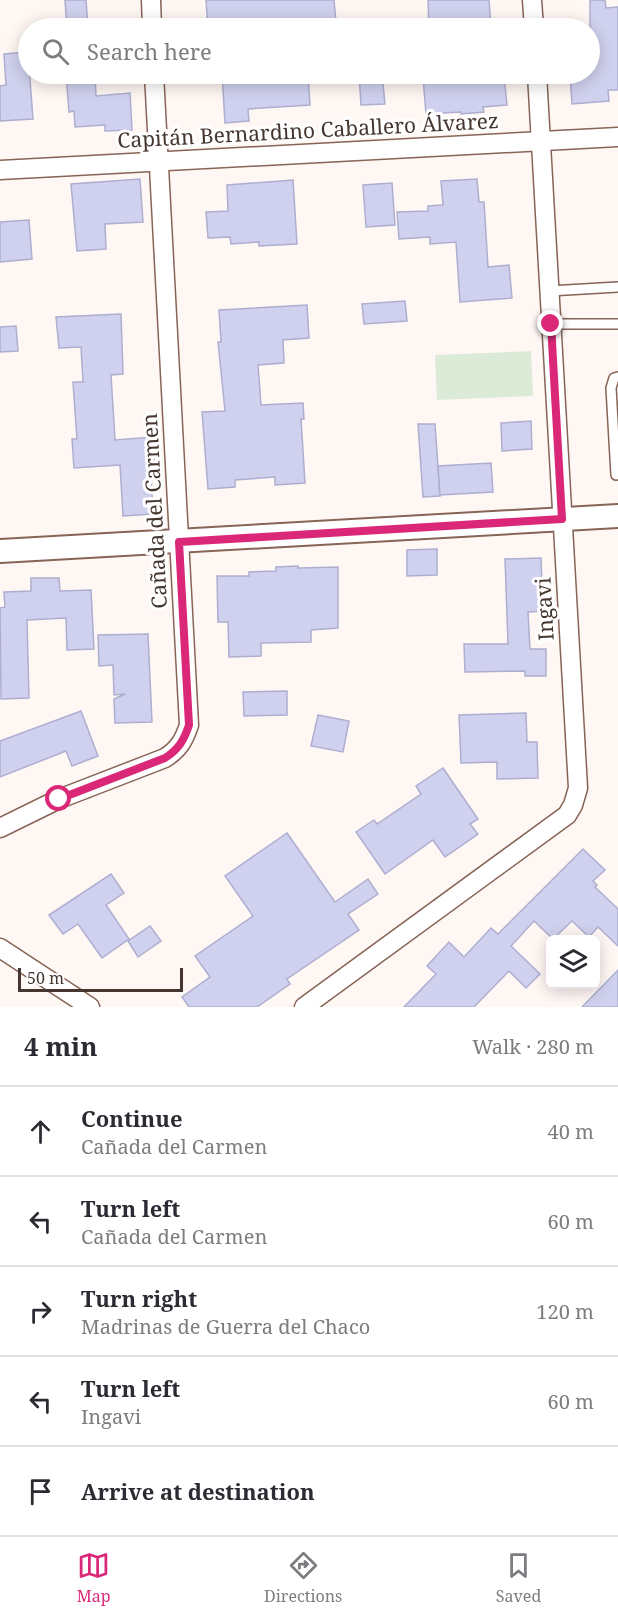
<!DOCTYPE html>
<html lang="en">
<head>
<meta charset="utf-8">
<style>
	body { margin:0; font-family:"Noto Serif",serif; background:#f2f2f3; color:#2b2b33 }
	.controls { position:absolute; right:18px; bottom:18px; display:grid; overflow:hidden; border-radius:9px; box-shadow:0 3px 15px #0003 }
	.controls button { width:54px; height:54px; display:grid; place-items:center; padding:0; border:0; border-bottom:2px solid #e1e1e2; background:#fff; color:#2b2b33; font:30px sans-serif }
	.scale { position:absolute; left:18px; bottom:15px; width:165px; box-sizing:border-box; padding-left:6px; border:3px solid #453630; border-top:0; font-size:16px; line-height:21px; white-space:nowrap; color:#453630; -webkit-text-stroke:4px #fff; paint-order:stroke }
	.stop { position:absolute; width:18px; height:18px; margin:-14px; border:4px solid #db2777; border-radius:50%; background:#fff }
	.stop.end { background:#db2777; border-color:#fff; box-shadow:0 2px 6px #0008 }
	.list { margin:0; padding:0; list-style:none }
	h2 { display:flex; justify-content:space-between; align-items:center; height:78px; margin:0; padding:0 24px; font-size:26px }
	h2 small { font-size:20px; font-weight:400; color:#7c7c81 }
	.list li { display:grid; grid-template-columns:39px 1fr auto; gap:18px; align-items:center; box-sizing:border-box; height:90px; padding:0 24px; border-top:2px solid #e1e1e2 }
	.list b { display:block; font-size:22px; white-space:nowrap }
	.list p { margin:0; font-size:20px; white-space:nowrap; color:#7c7c81 }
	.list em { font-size:20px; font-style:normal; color:#7c7c81 }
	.icon { flex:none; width:33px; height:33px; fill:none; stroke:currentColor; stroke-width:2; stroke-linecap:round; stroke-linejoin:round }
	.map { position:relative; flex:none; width:618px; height:1007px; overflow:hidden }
	.search { position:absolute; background:#fff; box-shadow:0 3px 15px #0003; left:18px; right:18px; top:18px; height:66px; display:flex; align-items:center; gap:15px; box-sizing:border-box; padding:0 21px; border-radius:33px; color:#7c7c81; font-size:22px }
	.sheet { height:528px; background:#fff }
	nav { display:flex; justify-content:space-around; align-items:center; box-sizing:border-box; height:84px; border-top:2px solid #e1e1e2; background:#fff; font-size:16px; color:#7c7c81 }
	nav a { display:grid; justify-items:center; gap:3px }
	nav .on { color:#db2777 }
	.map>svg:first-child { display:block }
	.green { fill:#dcebd7 }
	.building { fill:#d0d1ee; stroke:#adaed0; stroke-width:1.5 }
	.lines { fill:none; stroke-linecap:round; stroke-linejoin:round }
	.service-casing { stroke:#866456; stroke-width:12 }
	.minor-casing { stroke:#866456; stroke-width:21 }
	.tertiary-casing { stroke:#866456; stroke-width:26 }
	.service { stroke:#fff; stroke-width:9 }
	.minor { stroke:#fff; stroke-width:18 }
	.tertiary { stroke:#fff; stroke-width:22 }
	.route { stroke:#db2777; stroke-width:8 }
	.labels { text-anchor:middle; stroke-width:6; stroke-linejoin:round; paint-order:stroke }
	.street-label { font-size:21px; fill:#453630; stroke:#fff }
</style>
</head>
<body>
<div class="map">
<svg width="618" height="1007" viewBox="0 0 618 1007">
	<rect width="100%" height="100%" fill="#fff7f4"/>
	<polygon class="green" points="531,351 533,396 437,400 435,355"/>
	<g class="building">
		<polygon points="65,0 86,0 88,28 67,28"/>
		<polygon points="206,0 334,0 336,22 241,28 208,28"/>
		<polygon points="428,0 489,0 491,28 429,28"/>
		<polygon points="590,0 605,0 606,8 618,7 618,90 608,90 609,101 572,104 570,74 590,74"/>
		<polygon points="28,52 33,119 0,121 0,86 6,85 4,54"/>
		<polygon points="66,74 95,74 96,96 130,93 132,130 105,131 105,125 75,127 74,111 69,112"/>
		<polygon points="222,74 308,74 310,105 248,109 249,121 225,123"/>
		<polygon points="359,74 382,74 385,104 361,105"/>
		<polygon points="463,74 481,74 481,76 504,75 507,105 483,107 484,112 461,114 461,112 426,114 423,77"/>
		<polygon points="140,179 143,222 105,224 106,249 77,251 71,184"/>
		<polygon points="477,179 479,202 484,202 488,267 509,265 512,298 460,302 456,242 430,244 430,237 399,239 397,212 428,211 428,206 443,205 441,181"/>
		<polygon points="293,180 297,244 259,246 259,242 231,244 230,237 208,238 206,212 228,211 227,185"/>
		<polygon points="392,183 395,225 366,227 363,185"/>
		<polygon points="29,220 32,259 0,262 0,222"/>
		<polygon points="405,301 407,321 364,324 362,304"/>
		<polygon points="307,305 309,338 283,340 284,363 258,365 261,405 303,403 304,419 301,419 305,483 275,485 275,477 235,480 235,487 208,489 202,412 225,411 218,342 221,342 219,310"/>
		<polygon points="121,314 123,374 111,375 115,440 153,437 155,473 151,473 153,514 123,516 120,465 74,468 72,439 77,439 73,382 83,382 81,347 59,348 56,317"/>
		<polygon points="16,326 18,351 0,352 0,327"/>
		<polygon points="531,421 532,449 502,451 501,423"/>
		<polygon points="418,424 435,424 440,496 423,497"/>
		<polygon points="491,463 493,492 440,495 438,466"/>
		<polygon points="437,549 437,575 407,576 407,550"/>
		<polygon points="541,558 543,611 528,612 530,649 546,649 546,676 525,676 525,671 465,672 464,644 508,644 505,559"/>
		<polygon points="298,566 298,568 338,567 338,628 311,630 311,642 261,643 261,656 229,657 228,622 218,622 217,576 249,576 249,572 276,571 276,567"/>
		<polygon points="31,578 59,578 60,591 91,590 94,649 67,650 66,618 27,620 29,698 1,699 0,608 5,607 4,592 31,591"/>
		<polygon points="148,634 152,722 115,723 114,699 125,694 114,695 113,665 99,666 98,635"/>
		<polygon points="287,691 287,715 244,716 243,692"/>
		<polygon points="81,711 98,756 72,766 66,751 0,777 0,741"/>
		<polygon points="526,713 527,742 537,742 538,778 497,779 497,762 461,763 459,715"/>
		<polygon points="318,715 349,721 343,752 311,746"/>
		<polygon points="443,768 478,819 470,824 478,834 445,857 433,840 385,874 356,832 374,820 377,824 421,794 416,786"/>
		<polygon points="287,833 335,902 368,879 378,894 348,914 359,930 287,979 290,984 257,1007 189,1007 182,997 210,977 195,956 253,916 225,876"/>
		<polygon points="583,849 605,870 593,881 597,885 595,887 618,909 618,946 598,927 589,937 572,921 553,939 534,921 511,946 540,974 526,988 509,971 474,1007 404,1007 436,974 427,966 449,942 464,957 491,928 498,934"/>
		<polygon points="111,874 124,893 106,905 129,939 102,958 78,924 63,934 49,915"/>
		<polygon points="150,926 161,941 138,957 128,941"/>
		<polygon points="618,970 618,1007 582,1007"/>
	</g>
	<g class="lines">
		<g class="service-casing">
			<g id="service">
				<polyline points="549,291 618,287"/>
				<polyline points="551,324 618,324"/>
				<polyline points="616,475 611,388 614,378 618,377"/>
			</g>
		</g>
		<g class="minor-casing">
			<g id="minor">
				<polyline points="151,0 152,28"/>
				<polyline points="532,0 534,28"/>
				<polyline points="0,170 618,137"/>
				<path d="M0 828 59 799 165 758C179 749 184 740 189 725L154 74"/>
				<polyline points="0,948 90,1007"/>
				<polyline points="304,1007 567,815 573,805 578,788 537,74"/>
			</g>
		</g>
		<g class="tertiary-casing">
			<polyline id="tertiary" points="0,551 618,516"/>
		</g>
		<use href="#service" class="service"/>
		<use href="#minor" class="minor"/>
		<use href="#tertiary" class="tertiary"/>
	</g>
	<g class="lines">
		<path class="route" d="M59 799 165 758C179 749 184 740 189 725L179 542 562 519 551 324"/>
	</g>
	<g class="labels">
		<g class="street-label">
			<text transform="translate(308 131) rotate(-3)" y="7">Capitán Bernardino Caballero Álvarez</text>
			<text transform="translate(155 511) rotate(-93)" y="7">Cañada del Carmen</text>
			<text transform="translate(545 609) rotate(-93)" y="7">Ingavi</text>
		</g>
	</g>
</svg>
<div class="controls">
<button><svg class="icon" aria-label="layers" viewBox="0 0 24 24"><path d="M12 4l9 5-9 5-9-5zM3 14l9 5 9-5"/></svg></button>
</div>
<div class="scale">50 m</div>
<div class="stop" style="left:59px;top:799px"></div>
<div class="stop end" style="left:551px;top:324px"></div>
<div class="search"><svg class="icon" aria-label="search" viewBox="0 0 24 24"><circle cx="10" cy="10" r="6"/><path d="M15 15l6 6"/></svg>Search here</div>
</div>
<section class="sheet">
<h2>4 min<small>Walk · 280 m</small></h2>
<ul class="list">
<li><svg class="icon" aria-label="ahead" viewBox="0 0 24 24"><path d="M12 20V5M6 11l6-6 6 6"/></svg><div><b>Continue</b><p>Cañada del Carmen</p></div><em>40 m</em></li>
<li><svg class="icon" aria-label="left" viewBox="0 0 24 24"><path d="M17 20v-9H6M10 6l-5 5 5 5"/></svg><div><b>Turn left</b><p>Cañada del Carmen</p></div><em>60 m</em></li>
<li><svg class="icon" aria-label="right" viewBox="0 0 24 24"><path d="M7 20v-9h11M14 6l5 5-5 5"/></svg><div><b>Turn right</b><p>Madrinas de Guerra del Chaco</p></div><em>120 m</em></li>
<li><svg class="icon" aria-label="left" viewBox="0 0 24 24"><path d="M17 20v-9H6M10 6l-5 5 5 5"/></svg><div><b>Turn left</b><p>Ingavi</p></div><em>60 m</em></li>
<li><svg class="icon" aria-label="arrive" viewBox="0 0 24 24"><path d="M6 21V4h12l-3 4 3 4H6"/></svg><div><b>Arrive at destination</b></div></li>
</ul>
</section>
<nav>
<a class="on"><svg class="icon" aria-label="map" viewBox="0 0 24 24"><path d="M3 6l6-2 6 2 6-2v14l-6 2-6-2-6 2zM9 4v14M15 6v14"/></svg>Map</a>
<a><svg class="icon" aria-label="directions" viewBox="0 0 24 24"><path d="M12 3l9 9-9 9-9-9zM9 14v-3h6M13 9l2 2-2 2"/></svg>Directions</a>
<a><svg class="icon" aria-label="saved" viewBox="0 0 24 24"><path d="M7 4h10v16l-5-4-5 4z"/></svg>Saved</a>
</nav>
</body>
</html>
